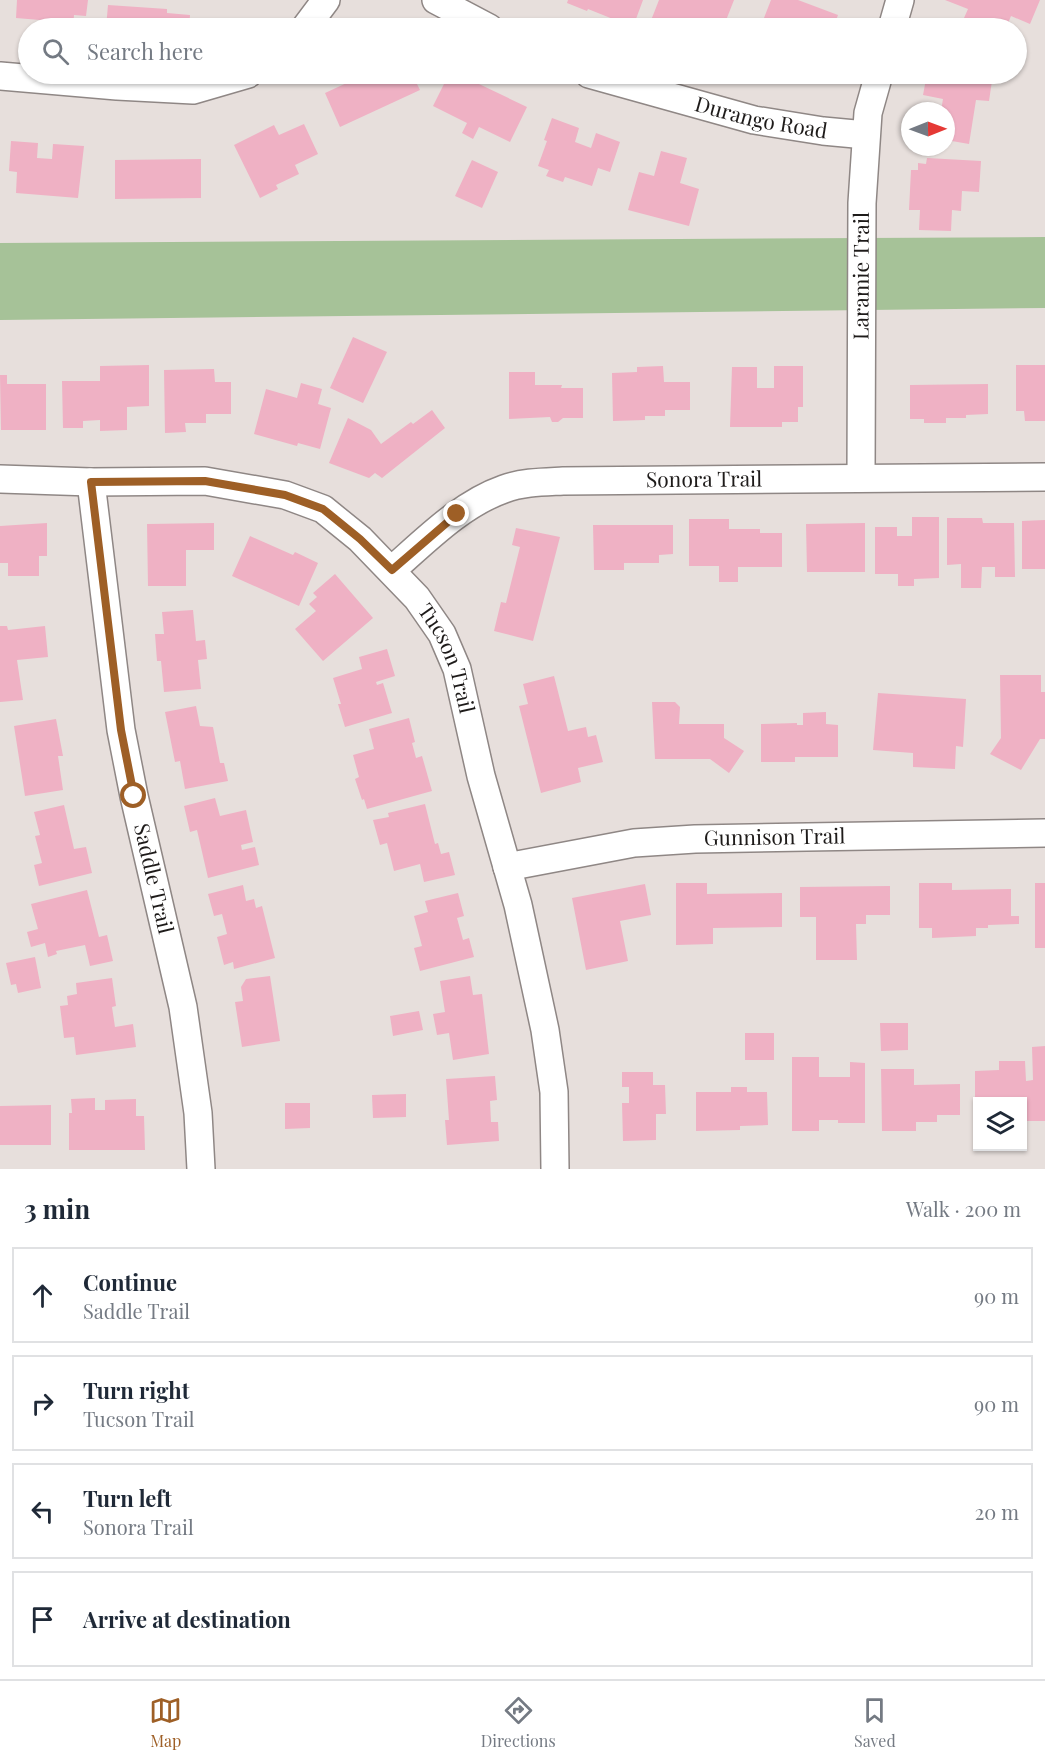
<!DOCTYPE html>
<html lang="en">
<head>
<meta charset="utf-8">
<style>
	body { margin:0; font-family:"Playfair Display",serif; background:#f6f6f7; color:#1f2937 }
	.controls { position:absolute; right:18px; bottom:18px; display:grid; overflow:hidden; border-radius:0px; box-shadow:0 2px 4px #0004 }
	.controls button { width:54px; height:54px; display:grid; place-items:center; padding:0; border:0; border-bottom:2px solid #e0e1e3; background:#fff; color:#1f2937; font:30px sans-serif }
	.compass { position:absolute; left:901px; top:102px; width:54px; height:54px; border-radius:50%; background:#fff; box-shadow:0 2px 4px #0004; rotate:89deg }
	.stop { position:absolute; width:18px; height:18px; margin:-14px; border:4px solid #9e5f26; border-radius:50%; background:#fff }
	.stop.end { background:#9e5f26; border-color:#fff; box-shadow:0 2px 6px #0008 }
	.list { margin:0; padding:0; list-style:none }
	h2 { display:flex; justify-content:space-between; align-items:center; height:78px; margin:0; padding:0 24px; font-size:26px }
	h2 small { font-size:20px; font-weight:400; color:#747a83 }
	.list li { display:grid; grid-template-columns:39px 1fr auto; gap:18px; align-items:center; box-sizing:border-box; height:96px; margin:0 12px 12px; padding:0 12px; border:2px solid #e0e1e3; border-radius:0px }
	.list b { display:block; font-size:22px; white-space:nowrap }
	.list p { margin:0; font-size:20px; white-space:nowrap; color:#747a83 }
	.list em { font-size:20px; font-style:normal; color:#747a83 }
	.icon { flex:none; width:33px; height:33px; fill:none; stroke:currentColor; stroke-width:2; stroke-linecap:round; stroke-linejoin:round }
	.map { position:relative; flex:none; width:1045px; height:1169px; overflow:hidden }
	.search { position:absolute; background:#fff; box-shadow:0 2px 4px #0004; left:18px; right:18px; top:18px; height:66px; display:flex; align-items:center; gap:15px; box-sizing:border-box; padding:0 21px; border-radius:33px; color:#747a83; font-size:22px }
	.sheet { height:510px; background:#fff }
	nav { display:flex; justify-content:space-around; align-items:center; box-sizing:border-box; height:84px; border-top:2px solid #e0e1e3; background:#fff; font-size:16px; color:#747a83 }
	nav a { display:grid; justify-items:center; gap:3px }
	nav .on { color:#9e5f26 }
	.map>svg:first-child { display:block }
	.green { fill:#a6c298 }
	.building { fill:#efb1c4 }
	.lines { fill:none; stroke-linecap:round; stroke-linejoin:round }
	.minor-casing { stroke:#8f8785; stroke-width:30 }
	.minor { stroke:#fff; stroke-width:27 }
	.route { stroke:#9e5f26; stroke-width:8 }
	.labels { text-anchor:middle; stroke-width:6; stroke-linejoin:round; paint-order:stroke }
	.street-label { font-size:21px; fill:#1e1b1a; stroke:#e7dfdc }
</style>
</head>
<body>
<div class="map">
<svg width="1045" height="1169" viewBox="0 0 1045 1169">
	<rect width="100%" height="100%" fill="#e7dfdc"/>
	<polygon class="green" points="1045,237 1045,308 0,320 0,243"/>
	<g class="building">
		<polygon points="17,0 88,0 86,16 74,15 73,28 40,28 40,20 16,18"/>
		<polygon points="568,0 643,0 633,27 588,9 587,11 567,3"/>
		<polygon points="659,0 734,0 723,28 648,28"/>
		<polygon points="771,0 798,0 838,15 833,28 760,28"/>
		<polygon points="945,0 1040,0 1030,24 1011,16 1006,28 999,28 986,23 985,26 964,18 968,9"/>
		<polygon points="108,5 167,9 167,13 190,15 189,28 106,28"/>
		<polygon points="347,74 412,74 420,90 340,127 325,93 351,81"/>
		<polygon points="449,74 458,74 527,107 510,142 479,127 473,139 462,133 467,123 433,106"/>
		<polygon points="927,74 993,74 989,101 976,100 969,144 946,140 946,111 941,111 943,99 923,95"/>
		<polygon points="552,118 579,128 575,142 591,148 596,133 620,142 610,172 598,168 592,186 565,177 563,182 546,176 549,170 538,166 547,141 544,140"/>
		<polygon points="304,124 318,154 295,165 299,174 276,185 278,189 260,198 234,145 274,125 279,135"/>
		<polygon points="11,141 38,143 37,158 52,159 53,144 84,146 78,198 16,193 17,172 9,171"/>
		<polygon points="661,151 687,158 680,183 699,189 689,226 628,210 639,172 654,176"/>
		<polygon points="927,158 981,161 979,192 962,191 961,211 952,210 951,231 919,230 920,210 909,210 911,170 918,170 918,163 926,164"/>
		<polygon points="201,159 201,198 115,199 115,160"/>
		<polygon points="472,160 498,172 482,208 455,196"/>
		<polygon points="353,337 387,352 363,403 330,388"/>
		<polygon points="149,365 149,406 127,407 127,430 100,431 100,420 83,421 83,428 63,428 62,381 100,381 100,366"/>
		<polygon points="1016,365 1045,365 1045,421 1025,421 1024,411 1016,411"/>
		<polygon points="663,366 664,382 690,382 690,410 665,410 665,416 645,416 645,420 613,421 612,373 637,372 637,367"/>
		<polygon points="774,366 803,366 803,407 798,407 798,422 782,422 782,427 730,427 732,367 757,367 757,388 774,388"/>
		<polygon points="214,369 215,382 231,382 231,414 206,414 206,423 185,423 186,432 165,433 164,370"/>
		<polygon points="509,372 535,372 535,385 562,385 561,388 583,388 583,418 563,418 558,422 552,422 550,417 509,419"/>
		<polygon points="0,375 7,375 7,384 46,384 46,430 1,430"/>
		<polygon points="301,383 322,389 318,404 331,408 320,449 298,443 297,446 254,434 266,389 297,398"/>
		<polygon points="988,384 988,414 966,415 966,418 946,418 946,423 924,423 924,419 910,419 910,385"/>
		<polygon points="432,410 445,428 382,478 375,473 369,478 329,463 348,418 371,430 381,444 411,422 413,424"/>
		<polygon points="912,517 939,517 939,578 914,579 914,586 898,586 898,574 875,574 875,527 897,527 897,536 912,536"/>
		<polygon points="947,518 982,518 983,523 1014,523 1015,577 995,577 995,567 982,567 981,588 961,588 961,564 947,565"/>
		<polygon points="689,519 729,519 729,529 760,529 760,533 782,533 782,567 738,567 738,582 719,582 719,566 689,566"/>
		<polygon points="1045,520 1045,569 1022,569 1022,521"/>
		<polygon points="47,523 47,556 39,556 39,576 8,576 8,563 0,563 0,526"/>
		<polygon points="214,523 214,550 186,550 186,586 148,586 147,524"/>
		<polygon points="865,523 865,572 807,572 806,524"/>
		<polygon points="593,525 673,525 673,554 659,555 659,563 624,563 624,570 594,570"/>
		<polygon points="516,528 560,537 533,641 494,631 501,602 506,603 520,547 512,545"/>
		<polygon points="250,536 293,555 295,552 318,563 299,606 232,576"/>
		<polygon points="335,574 373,618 323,661 295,629 316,611 309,604 317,597 313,593"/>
		<polygon points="193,610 196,641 205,640 207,659 198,660 201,689 164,692 161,661 157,661 155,634 164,634 162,612"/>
		<polygon points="0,626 7,626 8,630 45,626 48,657 17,660 23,700 0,702"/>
		<polygon points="387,649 395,676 376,682 377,685 383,683 392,713 345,727 338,704 341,704 333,678 362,669 359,657"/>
		<polygon points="1000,675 1041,675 1041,692 1045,692 1045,739 1040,739 1021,770 990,754 1001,738"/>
		<polygon points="554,676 568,731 586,727 588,737 596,735 603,762 578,768 581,782 541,793 519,706 528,704 523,684"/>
		<polygon points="878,693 966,699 963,747 956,746 955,769 913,767 913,753 873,750"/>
		<polygon points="652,702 675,702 680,707 679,724 724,724 724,738 744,751 729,773 710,759 655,759"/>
		<polygon points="196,706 200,726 213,727 220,763 224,763 228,781 185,789 180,761 175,762 165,712"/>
		<polygon points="826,712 826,724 838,725 838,757 795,757 795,762 761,762 761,724 797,723 797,725 803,725 803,713"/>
		<polygon points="409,718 415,742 412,743 416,758 422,756 432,791 367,809 364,799 362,800 355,779 359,777 353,755 374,749 369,729"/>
		<polygon points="56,719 63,756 58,756 63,790 25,796 14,726"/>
		<polygon points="215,798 220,816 246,810 253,842 241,845 242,850 255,847 259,865 208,878 197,830 190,832 184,806"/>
		<polygon points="425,804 435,844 438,843 441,854 449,852 455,875 424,882 420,864 394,871 387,843 380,845 373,820 389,817 388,813"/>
		<polygon points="64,805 74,849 86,847 92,873 39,886 34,865 42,863 35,836 40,835 34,812"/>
		<polygon points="676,883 707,883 707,894 782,893 782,927 713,928 713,944 676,945"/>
		<polygon points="919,883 952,883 952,890 1011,889 1011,916 1019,916 1019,924 988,925 988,928 976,928 976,936 932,938 932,928 919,928"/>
		<rect x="1035" y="883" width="10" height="65"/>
		<polygon points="645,884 651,915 620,921 628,961 586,970 572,898"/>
		<polygon points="243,885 246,901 254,899 256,908 262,906 275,958 234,969 233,962 224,965 217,937 227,934 222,914 214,916 208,894"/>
		<polygon points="890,886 890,915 866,915 866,924 856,924 857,960 816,960 816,917 800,917 800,887"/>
		<polygon points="87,890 99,937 107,935 113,961 90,966 85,945 56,951 57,954 48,957 45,943 31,947 27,932 38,929 31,904"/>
		<polygon points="458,893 464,916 457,918 463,940 469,938 474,957 420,971 414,948 422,946 414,916 428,912 425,901"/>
		<polygon points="35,957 41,988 18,993 16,984 11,985 6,963"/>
		<polygon points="270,976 280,1041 242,1047 235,1002 243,1001 241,987 246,979"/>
		<polygon points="470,976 473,995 482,994 489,1054 453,1060 449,1033 437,1035 433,1014 445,1012 440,981"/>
		<polygon points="112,978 116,1006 112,1007 115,1027 133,1024 136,1047 76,1055 74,1037 64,1038 60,1006 68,1005 67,996 77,994 76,983"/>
		<polygon points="419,1011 423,1030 393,1036 390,1016"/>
		<polygon points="880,1023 908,1023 908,1050 881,1051"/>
		<rect x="745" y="1033" width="29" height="27"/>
		<polygon points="1045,1046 1045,1121 1022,1121 1022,1102 978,1102 978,1128 975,1128 975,1071 999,1070 999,1061 1025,1061 1026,1081 1033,1080 1032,1047"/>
		<polygon points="792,1057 819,1057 819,1077 850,1077 850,1062 865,1063 865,1123 838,1123 838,1120 819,1120 819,1131 792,1131"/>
		<polygon points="881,1069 914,1069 914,1085 960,1084 960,1115 937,1115 937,1122 916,1122 916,1131 882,1131"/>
		<polygon points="622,1072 653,1072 653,1085 665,1085 666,1114 656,1114 656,1140 623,1141 622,1103 629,1103 629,1087 622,1087"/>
		<polygon points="495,1076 497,1100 490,1101 491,1122 498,1122 499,1141 447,1145 445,1120 449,1120 446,1079"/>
		<polygon points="731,1087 747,1087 747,1092 767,1092 768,1125 740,1126 740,1130 696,1131 696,1092 731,1092"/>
		<polygon points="406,1094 406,1117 373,1118 372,1095"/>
		<polygon points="95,1098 95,1110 105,1110 105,1100 136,1099 136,1116 144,1116 145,1150 69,1150 69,1113 72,1113 71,1099"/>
		<polygon points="285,1103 310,1103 310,1128 285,1129"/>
		<polygon points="51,1105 51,1145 0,1145 0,1106"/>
	</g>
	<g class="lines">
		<g class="minor-casing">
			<g id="minor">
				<polyline points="436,0 489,28"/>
				<polyline points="305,28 326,0"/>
				<polyline points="892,28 900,0"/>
				<path id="s1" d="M589 74 754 120 823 131 866 135"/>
				<polyline points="0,76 117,86 193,90 248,74"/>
				<path id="s2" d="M861 478 862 203 868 113 879 74"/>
				<path id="s3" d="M0 479 91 482 205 481 285 495 323 509 360 539 417 598 442 634 457 669 481 776 518 905 545 1030 554 1092 555 1169"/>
				<path id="s4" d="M91 482 121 730 134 796 183 1007 198 1113 201 1169"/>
				<path id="s5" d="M392 570C425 541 461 504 504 489 523 482 544 482 563 481L1045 477"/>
				<path id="s6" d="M507 867 634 843 695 839 1045 833"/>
			</g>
		</g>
		<use href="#minor" class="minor"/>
	</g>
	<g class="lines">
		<polyline class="route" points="134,796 121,730 91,482 205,481 285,495 323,509 360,539 392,570 457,514"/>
	</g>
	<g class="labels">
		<g class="street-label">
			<text dy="7" stroke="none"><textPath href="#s1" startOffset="178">Durango Road</textPath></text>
			<text dy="7" stroke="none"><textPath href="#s2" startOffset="202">Laramie Trail</textPath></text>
			<text dy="7" stroke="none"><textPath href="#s5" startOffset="340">Sonora Trail</textPath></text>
			<text dy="7" stroke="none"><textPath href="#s3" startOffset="525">Tucson Trail</textPath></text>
			<text dy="7" stroke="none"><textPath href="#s6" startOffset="270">Gunnison Trail</textPath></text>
			<text dy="7" stroke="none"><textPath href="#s4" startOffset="402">Saddle Trail</textPath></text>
		</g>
	</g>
</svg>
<div class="controls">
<button><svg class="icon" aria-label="layers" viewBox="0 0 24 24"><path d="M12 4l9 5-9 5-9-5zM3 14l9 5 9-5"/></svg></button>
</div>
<svg class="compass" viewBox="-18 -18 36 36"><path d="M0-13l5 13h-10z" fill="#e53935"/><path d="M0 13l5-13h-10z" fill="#747a83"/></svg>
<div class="stop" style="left:134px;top:796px"></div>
<div class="stop end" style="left:457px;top:514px"></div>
<div class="search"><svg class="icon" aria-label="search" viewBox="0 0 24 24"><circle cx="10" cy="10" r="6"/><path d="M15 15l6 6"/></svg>Search here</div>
</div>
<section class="sheet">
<h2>3 min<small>Walk · 200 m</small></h2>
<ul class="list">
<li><svg class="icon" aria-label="ahead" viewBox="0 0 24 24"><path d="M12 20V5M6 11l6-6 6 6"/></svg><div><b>Continue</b><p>Saddle Trail</p></div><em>90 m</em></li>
<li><svg class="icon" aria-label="right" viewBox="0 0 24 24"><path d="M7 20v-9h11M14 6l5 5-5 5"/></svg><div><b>Turn right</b><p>Tucson Trail</p></div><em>90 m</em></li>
<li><svg class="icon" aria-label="left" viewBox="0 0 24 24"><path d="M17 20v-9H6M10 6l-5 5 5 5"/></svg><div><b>Turn left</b><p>Sonora Trail</p></div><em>20 m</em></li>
<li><svg class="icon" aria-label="arrive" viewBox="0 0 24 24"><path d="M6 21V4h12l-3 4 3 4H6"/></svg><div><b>Arrive at destination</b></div></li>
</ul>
</section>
<nav>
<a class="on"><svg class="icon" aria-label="map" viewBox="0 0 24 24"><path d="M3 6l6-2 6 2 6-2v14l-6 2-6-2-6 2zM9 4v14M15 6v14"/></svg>Map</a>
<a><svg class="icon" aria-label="directions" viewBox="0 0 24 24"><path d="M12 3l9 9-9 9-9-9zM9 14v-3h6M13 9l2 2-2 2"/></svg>Directions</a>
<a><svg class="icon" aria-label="saved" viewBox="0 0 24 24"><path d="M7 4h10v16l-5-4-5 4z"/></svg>Saved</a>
</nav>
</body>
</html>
